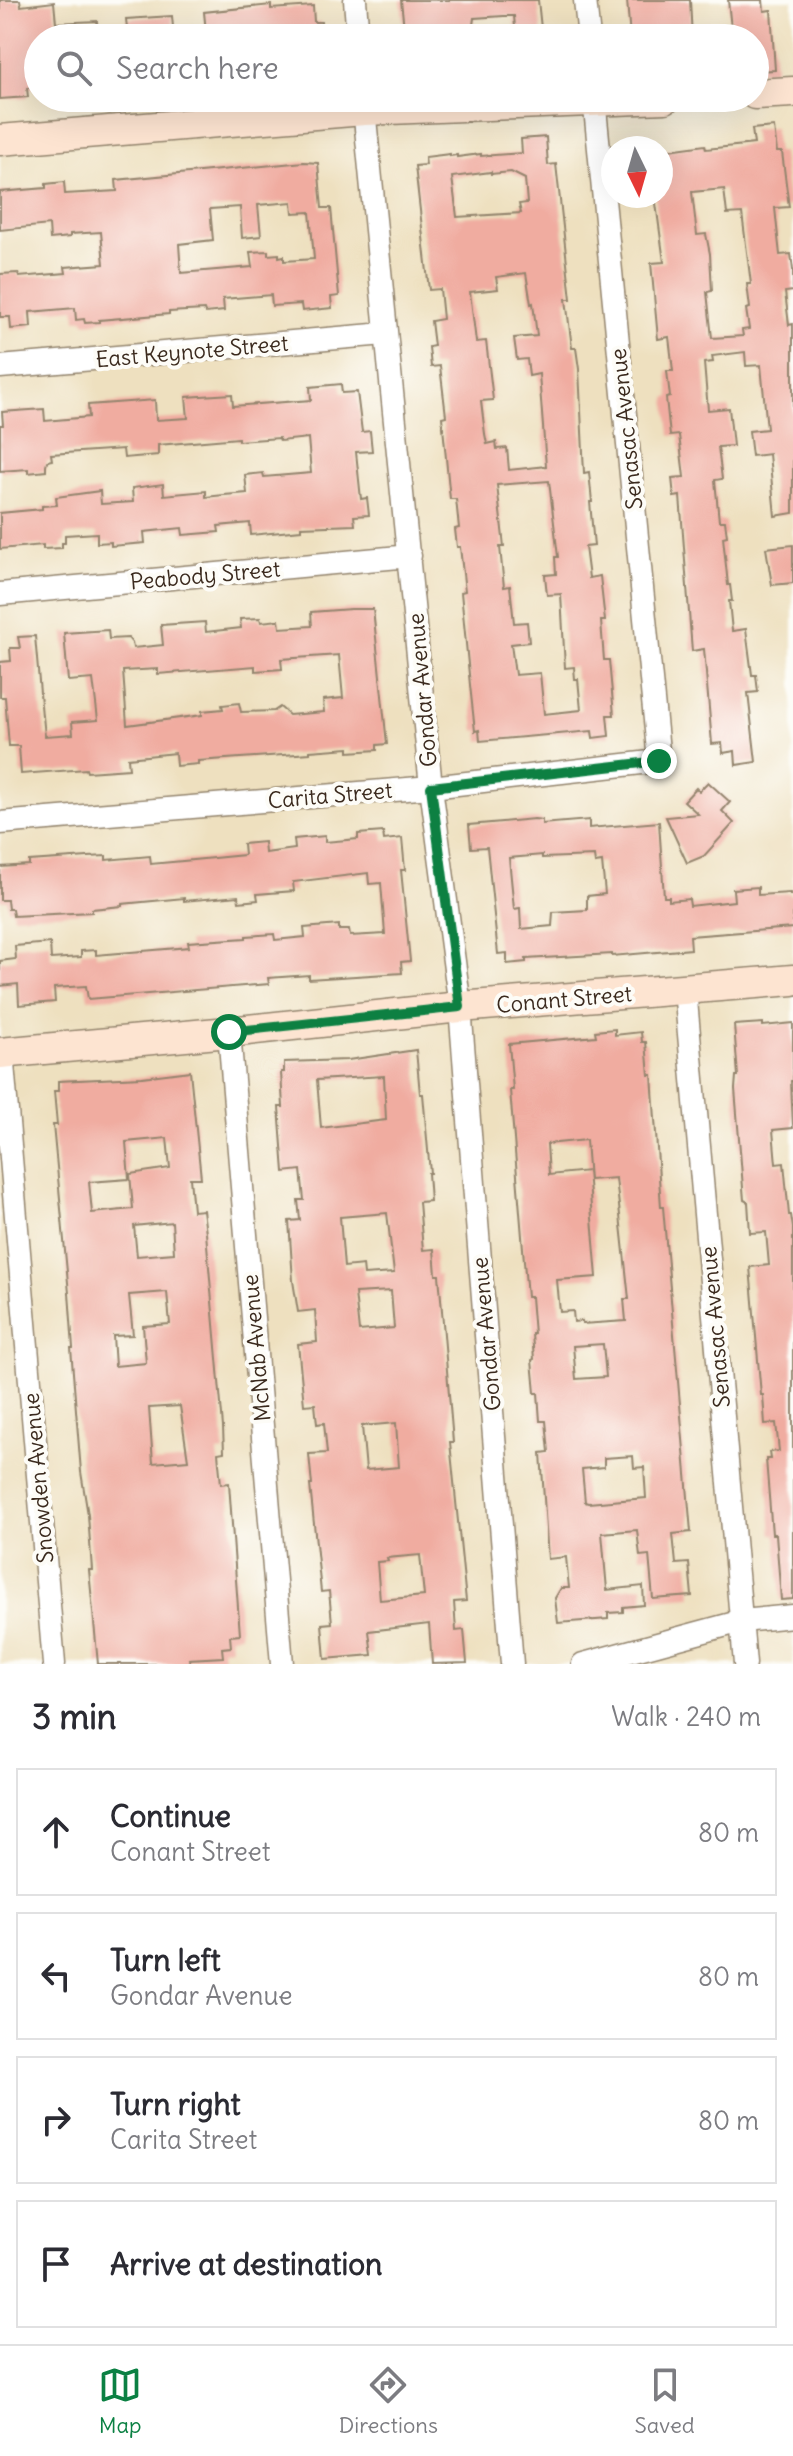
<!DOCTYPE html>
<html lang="en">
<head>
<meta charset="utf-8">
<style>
	body { margin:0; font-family:Delius,sans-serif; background:#f7f7f7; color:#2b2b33 }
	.compass { position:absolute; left:601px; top:136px; width:72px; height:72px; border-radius:50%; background:#fff; box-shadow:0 8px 32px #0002; rotate:175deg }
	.stop { position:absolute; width:24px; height:24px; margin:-18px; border:6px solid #0b8043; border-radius:50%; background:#fff }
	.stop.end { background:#0b8043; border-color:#fff; box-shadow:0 2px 8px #0008 }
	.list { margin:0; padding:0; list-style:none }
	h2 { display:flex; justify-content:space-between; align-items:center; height:104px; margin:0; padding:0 32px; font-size:34px }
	h2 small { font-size:26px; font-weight:400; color:#7c7c81 }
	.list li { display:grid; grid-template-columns:52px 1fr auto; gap:24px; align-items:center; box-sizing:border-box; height:128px; margin:0 16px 16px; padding:0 16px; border:2px solid #e1e1e2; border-radius:0px }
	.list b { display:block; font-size:30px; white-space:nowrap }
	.list p { margin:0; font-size:26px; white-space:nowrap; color:#7c7c81 }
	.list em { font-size:26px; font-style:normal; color:#7c7c81 }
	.icon { flex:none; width:44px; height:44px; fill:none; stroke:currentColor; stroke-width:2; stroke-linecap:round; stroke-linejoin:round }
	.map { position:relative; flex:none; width:793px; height:1664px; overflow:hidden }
	.search { position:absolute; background:#fff; box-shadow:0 8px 32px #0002; left:24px; right:24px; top:24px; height:88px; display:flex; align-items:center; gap:20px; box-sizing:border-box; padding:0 28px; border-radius:44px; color:#7c7c81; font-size:30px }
	.sheet { height:680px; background:#fff }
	nav { display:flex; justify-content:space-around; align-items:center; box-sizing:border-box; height:112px; border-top:2px solid #e1e1e2; background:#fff; font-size:22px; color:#7c7c81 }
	nav a { display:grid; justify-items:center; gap:4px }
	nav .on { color:#0b8043 }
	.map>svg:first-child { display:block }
	.building { fill:#f0aca0; fill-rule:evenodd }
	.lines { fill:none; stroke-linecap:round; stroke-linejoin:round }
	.street-casing { stroke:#94856e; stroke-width:25 }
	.secondary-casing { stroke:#94856e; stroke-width:33 }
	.street { stroke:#fff; stroke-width:22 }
	.secondary { stroke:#fde4d1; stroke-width:30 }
	.route { stroke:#0b8043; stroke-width:10 }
	.labels { text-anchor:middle; stroke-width:8; stroke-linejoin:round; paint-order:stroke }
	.street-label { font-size:22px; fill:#3b2a1e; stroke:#fdfcf7 }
</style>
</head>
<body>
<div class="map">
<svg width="793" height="1664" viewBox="0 0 793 1664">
	<rect width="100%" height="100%" fill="#fdfcf7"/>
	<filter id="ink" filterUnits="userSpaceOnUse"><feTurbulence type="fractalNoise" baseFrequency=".0125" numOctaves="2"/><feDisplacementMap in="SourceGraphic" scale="16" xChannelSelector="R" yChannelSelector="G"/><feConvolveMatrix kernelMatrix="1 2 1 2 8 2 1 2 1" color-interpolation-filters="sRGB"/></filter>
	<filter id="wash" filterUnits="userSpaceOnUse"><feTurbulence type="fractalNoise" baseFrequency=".006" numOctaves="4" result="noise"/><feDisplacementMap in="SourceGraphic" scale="32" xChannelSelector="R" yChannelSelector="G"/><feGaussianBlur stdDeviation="1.8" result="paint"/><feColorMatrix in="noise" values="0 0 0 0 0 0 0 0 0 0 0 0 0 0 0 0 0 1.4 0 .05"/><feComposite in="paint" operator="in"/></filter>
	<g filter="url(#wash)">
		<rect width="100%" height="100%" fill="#eee0bf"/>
		<g id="blocks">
			<g class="building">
				<polygon points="0,0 20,0 21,6 54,2 56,23 97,21 98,38 38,38 38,87 27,88 28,97 0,99"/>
				<polygon points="401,0 538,0 542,38 516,38 514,16 504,16 474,18 473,25 444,28 445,38 405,38"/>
				<polygon points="627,0 690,0 692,38 630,38"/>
				<polygon points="728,0 763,0 764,11 771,10 775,70 755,71 755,38 732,38"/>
				<polygon points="271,5 271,9 313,6 314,22 321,22 323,38 228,38 227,30 206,32 204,12"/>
				<polygon points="172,16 174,38 128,38 126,19"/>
				<path d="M774 127 777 152H782L789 207 775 208 778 237 780 255 791 254 793 270V291L785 292 789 325 793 324V513L775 516 769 454 752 456 749 431 767 429 761 365 746 366 745 352 712 356 713 362 704 363 708 410 729 408 733 446 718 447 722 479 715 480 719 521H725L727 536 723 537 728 585H730L732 601H729L732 631 746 629 752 675H756L758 692 748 693 756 762 736 765 735 751 723 753 722 743 712 744 704 649 692 651 680 496 674 497 672 478 684 477 679 435 670 436 666 398 670 397 667 371H673L669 337 658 339 653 284 651 263 664 262 655 196H661V151L705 145 706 149 754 144 752 129ZM724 189 727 214 742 213 751 284H747L750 308 746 309 749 329 742 330 743 336 712 338 707 292 712 291 710 254 706 234 697 235 692 192Z"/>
				<path d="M546 137 548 165 556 164 571 299H566L572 348H576L579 369 584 473 589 472 592 502H590L594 546 585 547 589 578 600 576 605 621H601L604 660H609L614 715H607L609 736 593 738 592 731 480 741 479 730 475 731 470 685 461 592 465 591 460 547H457L455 529 459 528 456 499H450L442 417 446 416 440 366 431 367 429 347 434 346 431 321 443 319 440 289 429 290 415 166 426 165 425 157 450 154V156L457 155V157L481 154V156L522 153 521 139ZM491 172V174L511 172 525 179 527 203 519 204 521 213 457 217 452 177ZM526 273 531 304 533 303 537 336 514 338 517 360 527 359 529 376 539 374 546 466 509 470 507 448 497 449 496 442 487 444 485 434 481 401 493 400 486 341 476 342 470 292 498 289 496 277ZM549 481 558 557H555L556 574 545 575 547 595 561 594 565 668 574 667 575 679H578L581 710 544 714 540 673 515 675 511 644 529 642 527 622 514 623 510 586 504 587 500 547H504L497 485Z"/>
				<path d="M304 162 318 163 322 208H331L339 296 331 297 332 308 302 311 301 304 272 306 271 295 223 299 224 311 205 313 204 310 169 312V314L99 320V322L85 323 84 319 76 320 75 308 30 312 31 327 11 329 10 317H0V274L18 273 19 277 66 273 65 267 104 264 101 232 70 234V237L50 239 49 225 0 230V192L46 188V184L64 182 65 194 117 191 116 180ZM292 202 293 213 310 212 314 259 284 261V256L279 257V254L268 255V251L250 252 252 267 181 273 179 244 213 240 210 209 240 207 242 238 261 236 258 205Z"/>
				<polygon points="341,384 342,393 357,392 362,432 370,431 372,451 356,452 361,499 367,498 369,515 354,516 355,525 301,527 301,530 251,535 250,523 218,526 219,532 183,535 182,528 144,532 145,543 111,546 111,542 97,543 97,533 65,535 65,543 62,543 62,548 43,549 43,545 0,549 0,513 42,509 42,506 57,505 56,497 100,491 101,504 133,502 132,488 163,484 164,495 206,491 206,497 224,495 247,493 245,475 263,473 264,477 311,473 308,438 280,441 279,438 238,441 238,438 158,445 158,455 124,458 123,449 51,454 52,460 47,461 46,465 46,471 28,473 28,469 0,471 0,425 3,425 2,412 44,409 45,421 89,417 88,405 155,400 156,420 188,418 186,397 232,394 233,406 311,400 310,387"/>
				<polygon points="793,545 793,583 772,585 766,548"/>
				<path d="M351 609H373L387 744 377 745V750L349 752V748L310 751V753L198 761V764L176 766 175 753 128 758 129 769 87 772 86 769 21 774 19 746H9L5 697H0V662L11 661 10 648H20L18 637 35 636 42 716H43L45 736 73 734 72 722 98 720 93 679 68 681 64 633 108 630 109 639 128 638 132 643 133 648 163 645 161 625 205 622 206 632 241 628 240 619 260 618 261 622 279 620 280 628 312 626 311 612ZM339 655 343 698 323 700 324 712 289 715 280 707 274 711 241 712 239 703 222 705 223 709 202 711V715L127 725 123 671 158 669V674L255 666V671L282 669 281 659Z"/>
				<polygon points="708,782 730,802 722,811 734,823 704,856 687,863 666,817 698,814 684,801 696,788 699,791"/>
				<path d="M534 819 542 820V824L589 820V828L659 822 664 897H669V901L689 899 690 906 734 901 733 889 758 887V895L790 893V895H793V928L690 936 691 949 612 956V954L526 959V962L507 964V953L498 954 487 847 471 848 469 825ZM542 855V858L594 856 595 863 602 862 605 894 587 896V910L553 912 552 926 521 929 520 908 514 909 509 858Z"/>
				<polygon points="383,832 384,840 402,838 405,870 401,870 410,961 401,962 402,973 309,979 309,975 268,978 269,984 88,999 86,986 54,988 55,1002 19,1005 18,984 0,986 0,961 16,959 15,946 50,943 51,959 81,957 81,951 96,950 96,955 189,947 188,942 246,938 246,936 274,934 275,940 305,937 304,928 339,925 339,930 349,930 350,936 385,934 381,883 369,884 368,873 293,882 294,891 257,894 258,900 239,902 238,896 184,901 184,898 122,904 122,906 92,909 92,912 13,916 12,909 8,909 7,900 0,900 0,867 29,865 29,861 88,857 106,856 106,860 150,856 151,864 183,861 244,855 243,844 264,842 265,853 295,849 294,839 325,836 325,842 358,839 358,834"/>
				<polygon points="763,1023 763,1026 793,1023 793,1081 791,1081 793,1128 773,1130 776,1164 784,1163 789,1215 791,1215 793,1228 793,1599 781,1600 776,1534 772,1534 766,1459 770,1459 769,1452 779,1451 776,1423 765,1424 763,1395 761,1395 750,1267 769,1265 766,1232 750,1233 748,1202 744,1200 735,1089 736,1076 738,1076 734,1025"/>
				<path d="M615 1029V1035L641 1032 642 1042H646L649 1075H652L661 1207H663L691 1532 673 1534 676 1564 689 1563 692 1596 653 1599 649 1555 640 1556 637 1530 602 1533 607 1590 643 1586 644 1605 623 1607V1612L608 1613V1619L558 1623 555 1598 561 1588H569L566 1557 548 1559 541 1453 549 1452 546 1421H540L538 1393H535L532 1360 534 1359 532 1334H534L531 1297H527L524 1261 510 1090H513L509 1044 596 1036 595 1031ZM586 1140 589 1180 616 1178 629 1299H624L626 1321 582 1324V1321L574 1322 573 1311 560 1312 557 1280 597 1277 588 1171 549 1175 547 1144ZM603 1344 606 1377 576 1379 573 1346ZM633 1456 634 1468 644 1467 646 1498 588 1503 585 1502 582 1469 604 1467V1458Z"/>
				<path d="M416 1050 420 1094H423L430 1173H428L430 1201 419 1202 423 1250 434 1249 436 1275H439L453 1442H450L466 1601 454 1602 456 1631 464 1630 467 1663 432 1664 429 1624 369 1631 372 1655 325 1659 322 1624 332 1623 329 1591 321 1592 310 1485H312L309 1454 327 1453 324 1423 317 1424 315 1404 304 1405 298 1344 317 1342 315 1310 298 1312 293 1281 289 1221 300 1220 298 1200H304L301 1170 284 1172 279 1107H283L281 1072H284V1062L348 1060ZM384 1076 386 1120 321 1128 317 1080ZM387 1213 394 1273 364 1275 363 1265 344 1267 340 1217ZM391 1291 394 1328 359 1331 355 1293ZM396 1423 399 1467 366 1470 362 1426ZM420 1555 424 1596 380 1600 377 1562 388 1561 387 1558Z"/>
				<path d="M190 1071 201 1178H190L193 1211 203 1210 206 1233 223 1427 224 1452 218 1453 221 1484 229 1483 240 1635 230 1636 231 1647 222 1648 223 1657 189 1659 190 1664H98L89 1570H92L88 1515 81 1472 71 1348H73L69 1293 53 1125H57L54 1091H58V1081L142 1077ZM167 1138 170 1168 130 1174 133 1209 92 1213 89 1182 129 1179 126 1142ZM172 1222 174 1253 137 1256 134 1226ZM167 1292 170 1324 143 1326 146 1363 115 1366 113 1336 133 1335 129 1295ZM180 1406 188 1460 153 1463 149 1408Z"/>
			</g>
		</g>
	</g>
	<g filter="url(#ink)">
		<use href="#blocks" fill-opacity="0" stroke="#94856e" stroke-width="2"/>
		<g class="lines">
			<g class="street-casing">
				<g id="street">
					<polyline points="355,0 358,38"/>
					<polyline points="585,0 589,38"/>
					<polyline points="363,98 431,787 460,1007 512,1664"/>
					<polyline points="0,367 385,334"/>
					<polyline points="0,594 410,556"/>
					<polyline points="0,823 431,787 659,761 594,98"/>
					<polyline points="685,989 745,1664"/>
					<polyline points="229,1032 282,1664"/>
					<polyline points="2,1052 54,1664"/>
					<polyline points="583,1664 742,1621 793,1616"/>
				</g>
			</g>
			<g class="secondary-casing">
				<g id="secondary">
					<polyline points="755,94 793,92"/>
					<polyline points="0,140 364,110 665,98"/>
					<polyline points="0,1053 229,1032 460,1007 793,980"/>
				</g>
			</g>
			<use href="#street" class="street"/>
			<use href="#secondary" class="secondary"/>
		</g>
	</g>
	<g class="lines" filter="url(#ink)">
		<polyline class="route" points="229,1032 460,1007 431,787 659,761"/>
	</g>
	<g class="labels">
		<g class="street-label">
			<text transform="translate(192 351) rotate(-5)" y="8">East Keynote Street</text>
			<text transform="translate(626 429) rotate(-96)" y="8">Senasac Avenue</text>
			<text transform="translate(205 575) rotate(-5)" y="8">Peabody Street</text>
			<text transform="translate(422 690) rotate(-95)" y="8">Gondar Avenue</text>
			<text transform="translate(330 795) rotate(-5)" y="8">Carita Street</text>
			<text transform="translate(564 999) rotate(-5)" y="8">Conant Street</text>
			<text transform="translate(715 1327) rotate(-95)" y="8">Senasac Avenue</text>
			<text transform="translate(486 1334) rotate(-95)" y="8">Gondar Avenue</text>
			<text transform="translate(256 1348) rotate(-95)" y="8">McNab Avenue</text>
			<text transform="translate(38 1478) rotate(-95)" y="8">Snowden Avenue</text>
		</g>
	</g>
</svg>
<svg class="compass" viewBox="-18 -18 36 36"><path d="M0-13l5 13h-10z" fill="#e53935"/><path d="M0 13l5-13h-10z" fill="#7c7c81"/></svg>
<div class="stop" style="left:229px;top:1032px"></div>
<div class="stop end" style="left:659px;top:761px"></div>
<div class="search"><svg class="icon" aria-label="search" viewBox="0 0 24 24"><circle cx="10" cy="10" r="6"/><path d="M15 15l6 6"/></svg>Search here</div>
</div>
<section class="sheet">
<h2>3 min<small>Walk · 240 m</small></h2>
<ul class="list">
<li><svg class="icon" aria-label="ahead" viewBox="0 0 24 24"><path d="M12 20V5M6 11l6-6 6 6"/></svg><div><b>Continue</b><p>Conant Street</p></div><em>80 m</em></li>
<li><svg class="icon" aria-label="left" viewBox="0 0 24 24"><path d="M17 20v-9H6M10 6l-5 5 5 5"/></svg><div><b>Turn left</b><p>Gondar Avenue</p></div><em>80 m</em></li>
<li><svg class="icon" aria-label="right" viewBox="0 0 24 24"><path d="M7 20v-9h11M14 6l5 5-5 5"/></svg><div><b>Turn right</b><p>Carita Street</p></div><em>80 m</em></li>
<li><svg class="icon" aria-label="arrive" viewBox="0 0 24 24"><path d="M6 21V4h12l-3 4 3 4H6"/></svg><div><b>Arrive at destination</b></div></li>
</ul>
</section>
<nav>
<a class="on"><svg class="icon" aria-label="map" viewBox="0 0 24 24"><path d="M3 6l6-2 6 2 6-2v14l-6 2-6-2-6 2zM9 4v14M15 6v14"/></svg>Map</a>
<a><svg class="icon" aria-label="directions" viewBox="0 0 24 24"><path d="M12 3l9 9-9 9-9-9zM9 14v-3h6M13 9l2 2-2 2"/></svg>Directions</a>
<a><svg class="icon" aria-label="saved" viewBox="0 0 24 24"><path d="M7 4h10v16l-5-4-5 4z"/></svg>Saved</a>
</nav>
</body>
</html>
